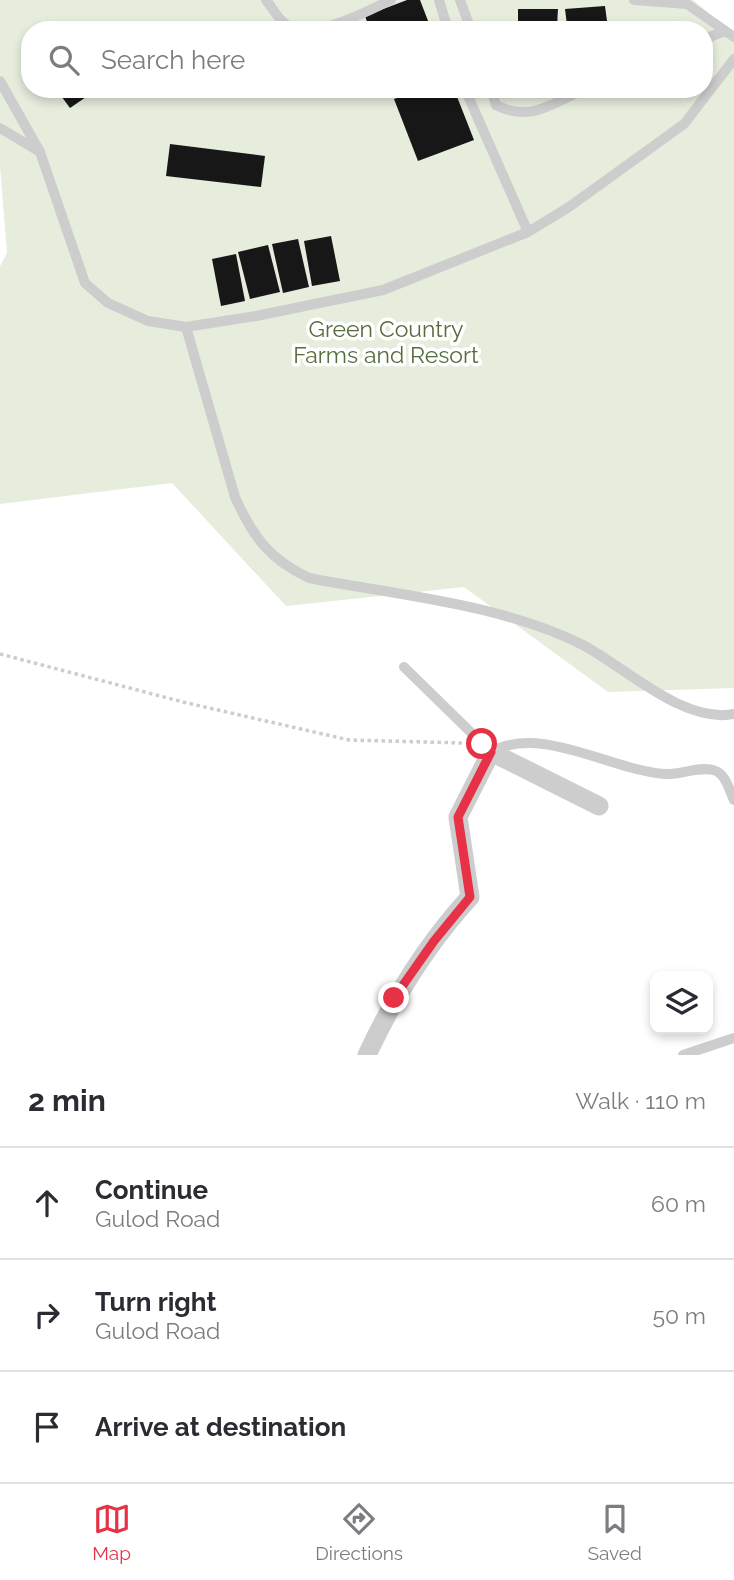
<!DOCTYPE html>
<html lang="en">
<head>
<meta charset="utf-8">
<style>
	body { margin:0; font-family:Raleway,sans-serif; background:#f2f2f3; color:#2b2b33 }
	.controls { position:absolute; right:21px; bottom:21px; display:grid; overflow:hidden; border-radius:14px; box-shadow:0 4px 10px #0003 }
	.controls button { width:63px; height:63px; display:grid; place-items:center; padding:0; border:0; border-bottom:2px solid #e1e1e2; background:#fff; color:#2b2b33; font:35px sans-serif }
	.stop { position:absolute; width:21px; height:21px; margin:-16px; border:5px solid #e73147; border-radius:50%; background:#fff }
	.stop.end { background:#e73147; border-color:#fff; box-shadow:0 2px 7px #0008 }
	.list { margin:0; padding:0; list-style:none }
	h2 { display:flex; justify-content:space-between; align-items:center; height:91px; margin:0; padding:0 28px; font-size:30px }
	h2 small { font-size:23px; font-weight:400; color:#7c7c81 }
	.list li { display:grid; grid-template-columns:46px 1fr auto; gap:21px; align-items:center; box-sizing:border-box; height:112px; padding:0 28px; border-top:2px solid #e1e1e2 }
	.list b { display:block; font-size:26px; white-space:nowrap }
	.list p { margin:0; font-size:23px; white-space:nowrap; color:#7c7c81 }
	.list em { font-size:23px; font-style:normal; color:#7c7c81 }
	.icon { flex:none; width:38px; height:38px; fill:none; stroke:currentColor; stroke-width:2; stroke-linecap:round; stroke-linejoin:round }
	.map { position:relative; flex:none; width:734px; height:1055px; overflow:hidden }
	.search { position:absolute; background:#fff; box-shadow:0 4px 10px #0003; left:21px; right:21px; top:21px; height:77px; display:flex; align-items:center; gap:18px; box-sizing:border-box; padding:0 24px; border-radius:28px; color:#7c7c81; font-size:26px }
	.sheet { height:427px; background:#fff }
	nav { display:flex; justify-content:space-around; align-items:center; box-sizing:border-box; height:98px; border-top:2px solid #e1e1e2; background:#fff; font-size:19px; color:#7c7c81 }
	nav a { display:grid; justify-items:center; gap:4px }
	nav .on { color:#e73147 }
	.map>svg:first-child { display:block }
	.green { fill:#e6eddd; fill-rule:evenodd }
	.building { fill:#171717 }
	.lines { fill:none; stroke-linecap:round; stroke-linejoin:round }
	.path { stroke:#cdcdcd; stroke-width:3.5; stroke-dasharray:3.5 3.5; stroke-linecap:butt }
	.service { stroke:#cdcdcd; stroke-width:10 }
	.minor { stroke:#cdcdcd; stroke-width:19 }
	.route { stroke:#e73147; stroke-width:9 }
	.labels { text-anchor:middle; stroke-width:7; stroke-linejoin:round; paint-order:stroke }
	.park-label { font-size:23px; fill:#556c3c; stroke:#fff }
</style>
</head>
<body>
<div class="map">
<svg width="734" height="1055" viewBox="0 0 734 1055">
	<rect width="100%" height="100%" fill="#fff"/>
	<path class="green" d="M0 0H693L734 35V688L608 692 464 587 286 606 172 483 0 504V266L7 253 0 166ZM30 30H704V89H30Z"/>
	<g class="building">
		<polygon points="407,0 420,0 430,26 419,30 370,30 365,16"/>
		<polygon points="605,6 607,21 567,25 565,9"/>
		<polygon points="518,9 558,9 557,26 518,25"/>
		<polygon points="56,89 85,89 89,95 70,108"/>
		<polygon points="371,89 388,89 373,96"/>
		<polygon points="420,89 454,89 474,140 418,161 394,99"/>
		<polygon points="170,144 265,156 261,187 166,176"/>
		<polygon points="331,236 340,281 312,286 304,241"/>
		<polygon points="298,239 309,287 283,293 272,244"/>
		<polygon points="268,245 280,292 250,299 238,252"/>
		<polygon points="236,254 245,301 221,306 212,259"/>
	</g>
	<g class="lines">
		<polyline class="path" points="0,654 183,702 349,740 463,743"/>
		<g class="service">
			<path d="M266 0C272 7 276 16 283 22 307 45 366 11 391 0"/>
			<polyline points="439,0 448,30"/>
			<polyline points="460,0 471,30"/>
			<polyline points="634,0 687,4 734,37"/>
			<polyline points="704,39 725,31"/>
			<polyline points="0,81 40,152 85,283 108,303 148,321 186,327 256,316 383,290 528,232 569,207 684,124 734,59"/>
			<polyline points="465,89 528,232"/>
			<path d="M491 89 496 105C530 123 553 103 585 89"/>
			<polyline points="0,128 40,152"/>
			<path d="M186 327 235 497C253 537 269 559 309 578 397 595 502 604 583 645 626 668 684 724 734 714"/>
			<path d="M404 667 491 752C541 724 610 770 665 774 680 775 699 766 713 770 726 773 729 790 734 800"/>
			<polyline points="683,1055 734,1038"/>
		</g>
		<path class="minor" d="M367 1055C394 997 427 944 470 897L458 817 491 752 599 806"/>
	</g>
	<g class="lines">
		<polyline class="route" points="394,998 434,941 470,897 458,817 491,752 482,744"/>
	</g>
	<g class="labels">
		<g class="park-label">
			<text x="386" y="337">Green Country<tspan x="386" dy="26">Farms and Resort</tspan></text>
		</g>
	</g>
</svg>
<div class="controls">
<button><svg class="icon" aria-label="layers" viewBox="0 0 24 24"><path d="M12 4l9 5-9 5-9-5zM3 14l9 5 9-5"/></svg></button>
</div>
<div class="stop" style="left:482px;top:744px"></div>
<div class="stop end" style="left:394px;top:998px"></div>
<div class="search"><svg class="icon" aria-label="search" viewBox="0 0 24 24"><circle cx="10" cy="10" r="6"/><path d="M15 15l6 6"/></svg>Search here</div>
</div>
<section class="sheet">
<h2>2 min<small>Walk · 110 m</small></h2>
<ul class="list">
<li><svg class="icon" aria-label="ahead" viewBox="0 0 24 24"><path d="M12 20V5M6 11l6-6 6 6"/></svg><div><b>Continue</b><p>Gulod Road</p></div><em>60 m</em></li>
<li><svg class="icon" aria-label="right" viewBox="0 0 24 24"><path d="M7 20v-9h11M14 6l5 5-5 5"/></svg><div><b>Turn right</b><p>Gulod Road</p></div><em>50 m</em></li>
<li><svg class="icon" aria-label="arrive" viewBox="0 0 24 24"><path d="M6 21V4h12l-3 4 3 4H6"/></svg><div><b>Arrive at destination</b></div></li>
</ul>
</section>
<nav>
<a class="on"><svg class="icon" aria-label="map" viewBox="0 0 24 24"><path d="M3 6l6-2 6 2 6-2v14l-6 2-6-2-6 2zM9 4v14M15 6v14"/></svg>Map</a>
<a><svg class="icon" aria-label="directions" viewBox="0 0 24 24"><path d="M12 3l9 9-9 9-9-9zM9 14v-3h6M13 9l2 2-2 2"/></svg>Directions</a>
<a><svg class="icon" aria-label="saved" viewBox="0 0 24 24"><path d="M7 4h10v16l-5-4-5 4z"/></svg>Saved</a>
</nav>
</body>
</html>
